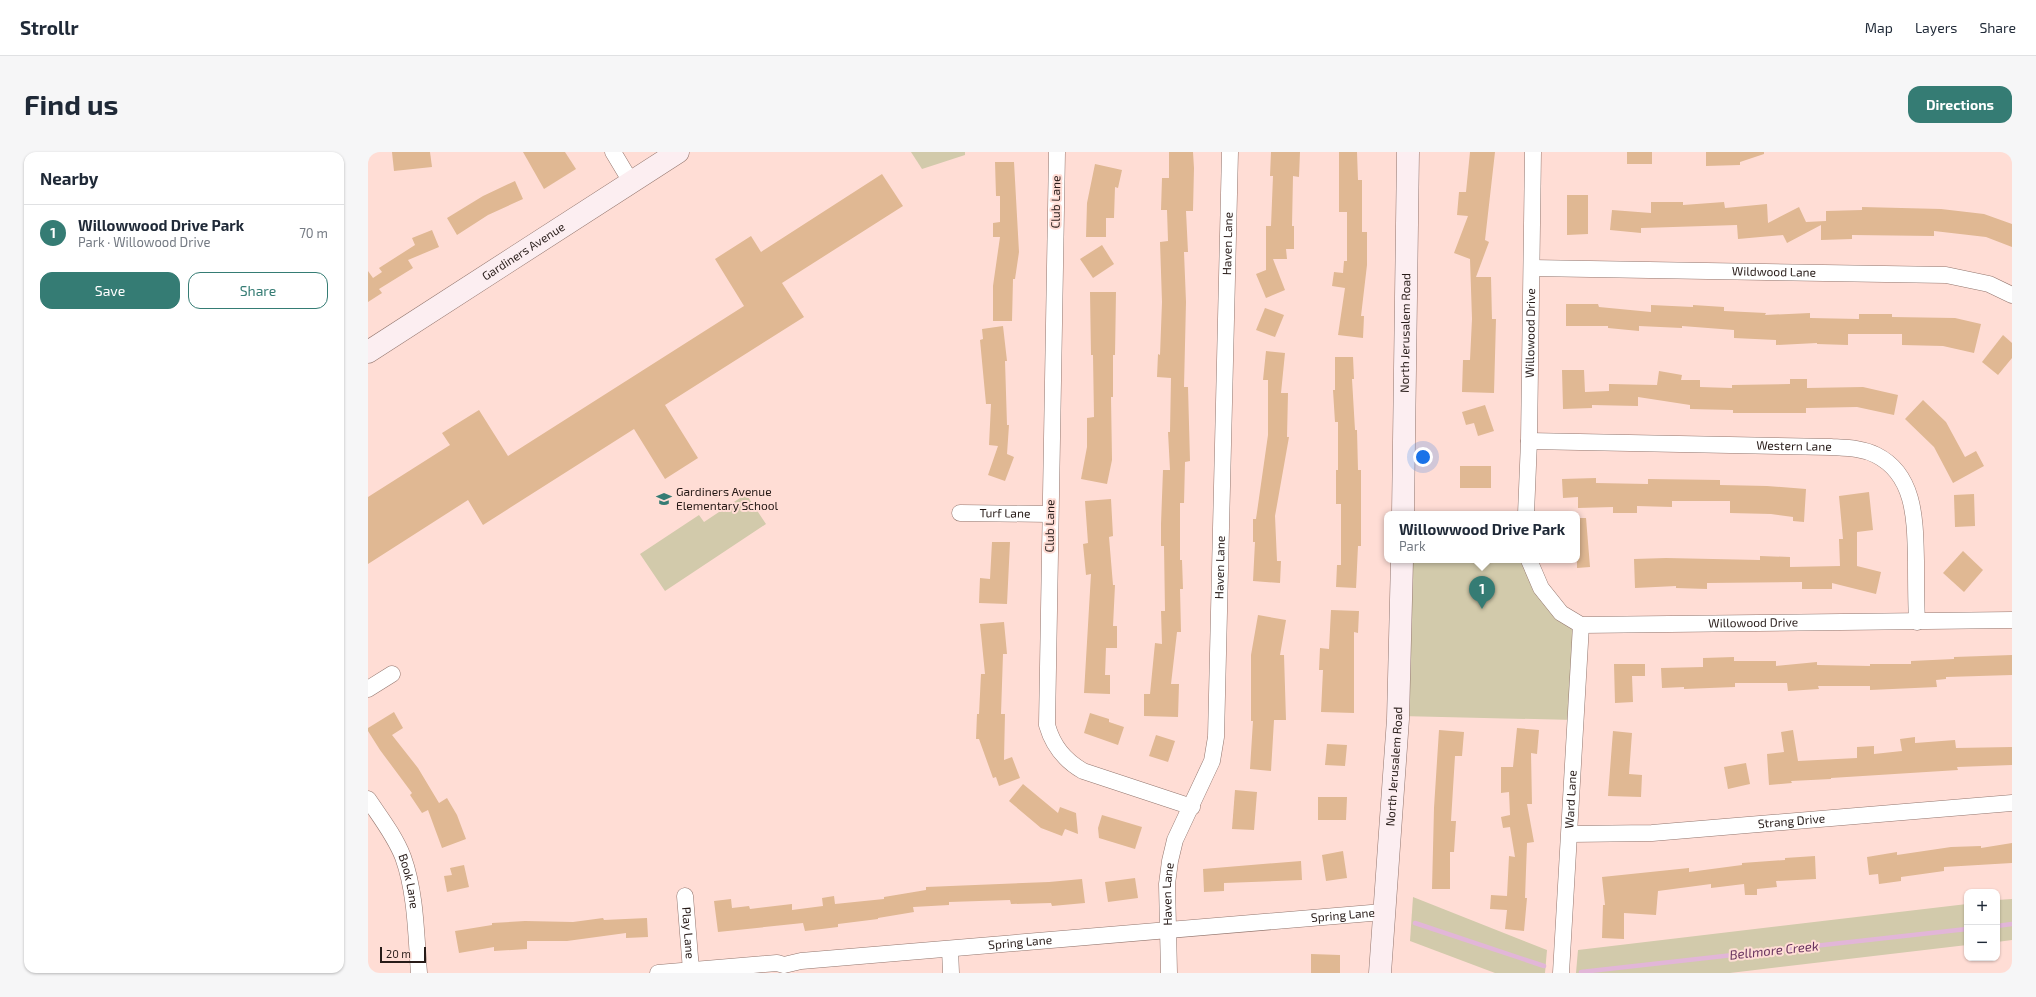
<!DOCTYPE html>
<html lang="en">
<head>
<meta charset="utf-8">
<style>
	body { margin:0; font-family:"Exo 2",sans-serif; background:#f6f6f7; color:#1f2937 }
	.controls { position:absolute; right:12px; bottom:12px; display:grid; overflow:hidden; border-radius:8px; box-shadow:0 1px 3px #0004 }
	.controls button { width:36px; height:36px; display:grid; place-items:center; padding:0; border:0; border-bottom:1px solid #e0e1e3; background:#fff; color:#1f2937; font:20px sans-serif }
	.scale { position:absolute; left:12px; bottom:10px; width:46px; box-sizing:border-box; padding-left:4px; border:2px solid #271b18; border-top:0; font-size:11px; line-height:14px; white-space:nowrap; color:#271b18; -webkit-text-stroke:3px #ffddd5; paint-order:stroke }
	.you { position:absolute; left:1055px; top:305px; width:14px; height:14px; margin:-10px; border:3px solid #fff; border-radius:50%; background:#1a73e8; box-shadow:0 0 0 6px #1a73e833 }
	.badge { display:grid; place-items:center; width:26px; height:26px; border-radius:50%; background:#357c74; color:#fff; font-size:13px; font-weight:700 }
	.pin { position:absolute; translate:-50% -33px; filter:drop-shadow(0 1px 2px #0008) }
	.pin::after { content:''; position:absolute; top:21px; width:14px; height:12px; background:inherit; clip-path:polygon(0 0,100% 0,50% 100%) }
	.popup { position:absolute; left:1016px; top:359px; width:196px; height:52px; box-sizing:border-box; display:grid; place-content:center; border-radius:8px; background:#fff; filter:drop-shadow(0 1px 3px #0005); font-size:13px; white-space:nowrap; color:#747a83 }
	.popup b { font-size:15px; color:#1f2937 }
	.popup::after { content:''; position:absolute; left:50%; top:100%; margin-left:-8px; border:8px solid transparent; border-top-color:#fff }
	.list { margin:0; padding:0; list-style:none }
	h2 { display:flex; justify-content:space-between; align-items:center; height:52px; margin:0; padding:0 16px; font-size:17px }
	h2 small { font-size:13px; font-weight:400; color:#747a83 }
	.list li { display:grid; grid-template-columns:26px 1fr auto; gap:12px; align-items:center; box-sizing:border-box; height:56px; padding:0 16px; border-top:1px solid #e0e1e3 }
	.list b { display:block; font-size:15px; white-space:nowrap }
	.list p { margin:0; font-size:13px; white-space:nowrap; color:#747a83 }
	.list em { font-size:13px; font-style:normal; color:#747a83 }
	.actions { display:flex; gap:8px; padding:12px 16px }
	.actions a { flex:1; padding:9px 0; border:1px solid #357c74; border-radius:12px; text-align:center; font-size:14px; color:#357c74 }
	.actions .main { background:#357c74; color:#fff }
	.map { position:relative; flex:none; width:1644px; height:821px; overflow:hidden; border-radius:12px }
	header { display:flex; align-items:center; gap:24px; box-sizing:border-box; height:56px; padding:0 20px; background:#fff; border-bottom:1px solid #e0e1e3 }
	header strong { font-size:19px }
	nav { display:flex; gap:22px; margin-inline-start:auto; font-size:14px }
	.intro { display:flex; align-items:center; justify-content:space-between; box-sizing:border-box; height:96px; padding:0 24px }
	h1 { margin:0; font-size:28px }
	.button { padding:10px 18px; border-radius:12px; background:#357c74; color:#fff; font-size:14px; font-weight:700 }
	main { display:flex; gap:24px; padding:0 24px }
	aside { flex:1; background:#fff; border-radius:12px; box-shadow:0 1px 3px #0004 }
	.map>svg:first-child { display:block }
	.green { fill:#d2caab }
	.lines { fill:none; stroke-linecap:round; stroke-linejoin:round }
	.stream { stroke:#e2b6d8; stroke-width:4.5 }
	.building { fill:#e0b893 }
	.minor-casing { stroke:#93766e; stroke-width:17 }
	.secondary-casing { stroke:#93766e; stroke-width:23 }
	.minor { stroke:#fff; stroke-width:16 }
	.secondary { stroke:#fceef1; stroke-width:22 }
	.labels { text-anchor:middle; stroke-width:4; stroke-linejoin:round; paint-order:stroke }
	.street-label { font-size:12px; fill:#271b18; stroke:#ffddd5 }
	.poi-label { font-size:12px; fill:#271b18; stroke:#ffddd5; text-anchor:start }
	.water-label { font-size:13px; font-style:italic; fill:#67325e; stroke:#ffddd5 }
</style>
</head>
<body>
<header>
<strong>Strollr</strong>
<nav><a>Map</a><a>Layers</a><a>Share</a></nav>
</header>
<div class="intro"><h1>Find us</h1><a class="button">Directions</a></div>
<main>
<aside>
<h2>Nearby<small></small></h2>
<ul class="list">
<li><span class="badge">1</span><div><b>Willowwood Drive Park</b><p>Park · Willowood Drive</p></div><em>70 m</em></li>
</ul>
<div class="actions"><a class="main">Save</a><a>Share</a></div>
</aside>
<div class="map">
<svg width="1644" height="821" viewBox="0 0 1644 821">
	<rect width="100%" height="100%" fill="#ffddd5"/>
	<g class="green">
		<polygon points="543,0 597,0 597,3 554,17"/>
		<polygon points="378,342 398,372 297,439 272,402 331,363 336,370"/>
		<polygon points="1036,408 1161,408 1213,473 1207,568 1032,564"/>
		<polygon points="1045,745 1179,798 1177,821 1127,821 1042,789"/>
		<polygon points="1644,747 1644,788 1629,790 1629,748"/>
		<polygon points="1599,752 1599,793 1362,821 1208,821 1210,798"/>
	</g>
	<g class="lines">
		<g class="stream">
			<polyline points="1047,771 1176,814"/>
			<polyline points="1629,774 1644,772"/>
			<polyline points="1213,820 1599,777"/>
		</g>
	</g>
	<g class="building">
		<polygon points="24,0 62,0 64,15 26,19"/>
		<polygon points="155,0 197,0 208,17 176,37"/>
		<polygon points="801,0 825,0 826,16 825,59 818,59 820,100 816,100 818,150 816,235 820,235 822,309 817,310 816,351 812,351 812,408 814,408 815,437 812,437 813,480 809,480 803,532 811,532 810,565 776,564 776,542 782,542 787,491 794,492 793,459 797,459 796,394 793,394 793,372 795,318 802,318 800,280 802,280 803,226 789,225 790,202 792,203 794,150 792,90 800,89 799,58 793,58 794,26 801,26"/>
		<polygon points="903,0 932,0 931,25 925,24 924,74 926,74 926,97 918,97 919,107 905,107 917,138 898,146 888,122 898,118 898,74 903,74 905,24 902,24"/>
		<polygon points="971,0 989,0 990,28 994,28 994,80 999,80 999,113 993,164 996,164 995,186 970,183 977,136 964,134 966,120 975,121 976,109 979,109 979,60 971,60"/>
		<polygon points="1102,0 1127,0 1117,88 1121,90 1108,125 1123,125 1124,167 1128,167 1126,241 1094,240 1095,208 1102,208 1104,167 1102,107 1086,101 1100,64 1089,63 1091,40 1098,40"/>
		<rect x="1259" y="0" width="25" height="12"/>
		<polygon points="1338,0 1396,0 1396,2 1372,10 1372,13 1338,14"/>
		<polygon points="627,10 646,10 651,100 647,127 645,127 644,169 625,169 625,134 632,85 625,85 625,71 632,70 632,44 628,44"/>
		<polygon points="727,12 754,18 750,36 747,35 746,66 738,66 738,85 718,85 719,51"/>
		<polygon points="514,22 535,54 414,131 436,165 297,253 330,306 297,327 266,277 115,373 100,348 0,412 0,345 82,293 74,281 111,258 140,304 376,154 347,107 383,84 393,100"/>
		<polygon points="147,29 155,47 120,63 89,83 79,66 115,44"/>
		<polygon points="1199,43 1220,43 1220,82 1199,83"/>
		<polygon points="1283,50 1315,50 1315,53 1356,50 1357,56 1399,52 1400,71 1431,55 1438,70 1458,69 1458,59 1494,58 1494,55 1573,57 1616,62 1644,72 1644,95 1618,85 1566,79 1566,84 1484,83 1484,87 1453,88 1453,73 1419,91 1415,83 1370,87 1369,73 1273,76 1273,81 1242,78 1244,58 1283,61"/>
		<polygon points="64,78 71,95 40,108 45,116 11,137 14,141 0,150 0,119 5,126 14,120 11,116 47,93 44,86"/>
		<polygon points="734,93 746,112 725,126 712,107"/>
		<polygon points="722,140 748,140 747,203 745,203 745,245 743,245 744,308 739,332 713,327 719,295 719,266 726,265 725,203 723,203"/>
		<polygon points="1198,152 1230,152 1231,155 1283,160 1283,153 1325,155 1325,153 1356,155 1356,159 1398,161 1397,163 1442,161 1442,166 1491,167 1491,162 1524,162 1524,165 1587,166 1613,172 1606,201 1575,194 1534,193 1534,182 1480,182 1480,193 1449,192 1449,191 1408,193 1408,188 1366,186 1366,178 1314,174 1314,176 1271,174 1271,179 1240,176 1240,174 1198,174"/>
		<polygon points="897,156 916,163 907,185 888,178"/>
		<polygon points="635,174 639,209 637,209 639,273 641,273 639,302 646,305 637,329 620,323 630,294 621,293 623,252 618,252 612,188 615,187 614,177"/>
		<polygon points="1635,183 1644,191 1644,206 1630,223 1614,210"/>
		<polygon points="898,199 917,201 913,241 920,241 919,285 921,285 907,364 909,409 913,409 912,431 885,429 887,390 885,390 885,367 888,367 900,283 900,228 895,228"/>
		<polygon points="967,205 985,205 986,227 984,227 987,278 989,278 990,318 993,318 993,394 990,394 988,436 968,435 969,413 973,413 973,352 968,352 968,318 970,318 970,270 967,270 965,238 967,238"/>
		<polygon points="1194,218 1216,218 1217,240 1241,239 1241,232 1289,233 1291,219 1314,223 1313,228 1332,228 1332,235 1364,236 1364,233 1422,232 1422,227 1439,227 1439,236 1495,235 1530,243 1526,263 1489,255 1438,256 1438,261 1365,261 1365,258 1322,257 1322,253 1270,245 1270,254 1224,253 1224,256 1195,257"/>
		<polygon points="1555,248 1578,270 1597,305 1608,299 1616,314 1585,331 1566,295 1537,267"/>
		<polygon points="1117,253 1126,279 1110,284 1106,271 1098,273 1094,260"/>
		<rect x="1092" y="314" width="31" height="22"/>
		<polygon points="1228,326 1228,331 1280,332 1280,327 1352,328 1352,333 1399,334 1438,337 1436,370 1425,369 1425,365 1403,362 1362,361 1362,349 1304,349 1304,355 1269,354 1269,361 1245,361 1245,355 1210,356 1210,345 1195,346 1194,327"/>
		<polygon points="1501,340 1505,378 1489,380 1489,414 1513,420 1508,442 1464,431 1464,437 1434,437 1434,430 1339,431 1339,437 1308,436 1308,434 1267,436 1266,407 1298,406 1392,408 1392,404 1422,405 1422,415 1472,414 1471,387 1475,387 1471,344"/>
		<polygon points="1606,342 1607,374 1587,375 1586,343"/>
		<polygon points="743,347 745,384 741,385 745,433 747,433 745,474 749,474 749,496 738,496 737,523 742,523 742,542 716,541 723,422 718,423 715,392 720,391 717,349"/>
		<polygon points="1209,366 1218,366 1222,415 1209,416"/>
		<polygon points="624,390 642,390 639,452 611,451 612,426 622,427"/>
		<polygon points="1595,399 1615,418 1596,440 1575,421"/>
		<polygon points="963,458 991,459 990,481 986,480 986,561 953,560 955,518 951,518 952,496 961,497"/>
		<polygon points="890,463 918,468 912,503 916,503 918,568 906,568 903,619 882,617 885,569 883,569 883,503"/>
		<polygon points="636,470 639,502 635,502 633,562 637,562 636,608 644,605 652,626 631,634 628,625 625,626 611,587 608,587 609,562 611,562 613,522 617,522 612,472"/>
		<polygon points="1644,503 1644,523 1578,525 1578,527 1568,528 1569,535 1502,538 1502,534 1450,534 1451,537 1420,539 1419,531 1367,531 1367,535 1316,537 1316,535 1294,536 1293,516 1335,515 1335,506 1366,505 1366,509 1408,509 1408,514 1449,510 1449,513 1502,514 1502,512 1543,512 1543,509 1586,507 1586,505"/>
		<polygon points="1246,512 1277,512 1277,524 1264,524 1265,550 1247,551"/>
		<polygon points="26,560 35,576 24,583 50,616 71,651 79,646 89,663 98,687 74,696 60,658 54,661 42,643 44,641 12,598 0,579 0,576"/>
		<polygon points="722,561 741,567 741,570 756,575 750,593 716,581"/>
		<polygon points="1149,576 1171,578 1169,602 1163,601 1164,652 1159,652 1166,690 1159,691 1157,746 1159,746 1156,779 1137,777 1139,758 1122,757 1123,743 1139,744 1141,704 1147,705 1142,675 1135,676 1133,665 1142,663 1141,640 1133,641 1133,615 1145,615"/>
		<polygon points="1071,578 1096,580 1094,604 1087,604 1083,669 1088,669 1086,700 1082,700 1082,737 1064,737 1066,656"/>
		<polygon points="1425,578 1430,609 1489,606 1489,595 1506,594 1506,602 1534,599 1532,587 1547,585 1547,591 1587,588 1588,596 1644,595 1644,613 1589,615 1590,618 1463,626 1463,627 1423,629 1424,631 1401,633 1399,602 1416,600 1413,580"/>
		<polygon points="1245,579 1264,581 1261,622 1274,623 1273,645 1240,644"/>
		<polygon points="788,583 807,589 800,610 781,604"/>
		<polygon points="959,592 979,593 977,614 957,613"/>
		<polygon points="1378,611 1382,632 1360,637 1356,615"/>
		<polygon points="655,632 690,661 692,655 708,661 710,682 697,677 694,684 673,676 641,649"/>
		<polygon points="867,638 889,640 886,678 864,677"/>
		<polygon points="950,645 979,645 978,668 950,668"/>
		<polygon points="734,663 774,675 767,697 731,686 730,676"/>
		<polygon points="1644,691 1644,711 1576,715 1576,719 1533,725 1533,729 1511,732 1510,722 1501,723 1499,705 1529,700 1529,703 1583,695 1613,694 1613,696"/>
		<polygon points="975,699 979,726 958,729 954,703"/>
		<polygon points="1447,704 1448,727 1408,729 1409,735 1389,737 1389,743 1377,743 1376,732 1343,736 1343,732 1290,739 1288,763 1256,761 1256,787 1234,786 1235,753 1237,753 1234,725 1321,716 1321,720 1374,713 1374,711 1417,708 1417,706"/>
		<polygon points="933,709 934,728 856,731 856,739 836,740 835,717"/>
		<polygon points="96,713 101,735 79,740 76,724 84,723 82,716"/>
		<polygon points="767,726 770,746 740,750 737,730"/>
		<polygon points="714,727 717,751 684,754 683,751 643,752 642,748 581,750 581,753 545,755 546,760 510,766 510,767 470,772 470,775 437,779 435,771 350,780 346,749 363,747 364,756 381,754 382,757 424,752 424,758 455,754 454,746 466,744 467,752 516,747 516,745 558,738 558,735 681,730"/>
		<polygon points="235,766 236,768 279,766 280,785 258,786 258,781 199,789 159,789 159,797 126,799 126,795 91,801 87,779 124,773 124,771 157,769 205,770"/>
		<polygon points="943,802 972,803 972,821 943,821"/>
	</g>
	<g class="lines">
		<g class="minor-casing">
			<g id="minor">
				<polyline points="245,0 263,30"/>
				<path d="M689 0 679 573C685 594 696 608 715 619L824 655"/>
				<path id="s1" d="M1164 116 1578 123 1621 132 1644 143"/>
				<path id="s2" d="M1161 289 1463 295C1479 296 1494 296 1508 303 1548 323 1547 370 1548 409 1548 429 1548 450 1549 470"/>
				<path id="s3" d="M592 361 682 362"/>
				<path id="s4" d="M1158 362 1161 289 1165 0"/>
				<path id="s5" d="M1161 408 1173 436 1193 461 1213 473 1644 468"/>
				<polyline points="0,537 24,522"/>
				<path id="s6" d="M0 647C12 665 27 684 35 705 48 741 48 783 51 821"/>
				<path id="s7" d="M1202 682 1284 681 1644 651"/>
				<path id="s8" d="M317 744 323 818"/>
				<polyline points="582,797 583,821"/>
				<path id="s9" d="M290 821 409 811 416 813 433 809 1015 760"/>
				<path id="s10" d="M801 821 799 732 802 709 807 688 844 609 848 585 862 0"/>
				<path id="s11" d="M1193 821 1213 473"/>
			</g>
		</g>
		<g class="secondary-casing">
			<g id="secondary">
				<path id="s12" d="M0 200 310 0"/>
				<path id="s13" d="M1035 362 1040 0"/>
				<path id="s14" d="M1012 821 1030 567 1034 408"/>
			</g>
		</g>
		<use href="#minor" class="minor"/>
		<use href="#secondary" class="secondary"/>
	</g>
	<defs>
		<g id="school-bare" transform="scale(1.2)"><path d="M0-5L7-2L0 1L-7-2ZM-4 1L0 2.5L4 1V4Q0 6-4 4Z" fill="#357c74" stroke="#ffddd5" stroke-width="2.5" paint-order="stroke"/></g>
	</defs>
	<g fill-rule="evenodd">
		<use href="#school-bare" x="296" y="347"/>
	</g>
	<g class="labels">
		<g class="street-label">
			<text transform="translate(688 50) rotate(-89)" y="4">Club Lane</text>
			<text dy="4" stroke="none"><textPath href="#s10" startOffset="739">Haven Lane</textPath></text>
			<text dy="4" stroke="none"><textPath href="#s12" startOffset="185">Gardiners Avenue</textPath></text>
			<text dy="4" stroke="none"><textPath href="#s1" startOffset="242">Wildwood Lane</textPath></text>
			<text dy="4" stroke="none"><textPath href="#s13" startOffset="181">North Jerusalem Road</textPath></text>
			<text dy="4" stroke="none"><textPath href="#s4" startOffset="181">Willowood Drive</textPath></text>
			<text dy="4" stroke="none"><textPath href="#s2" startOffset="265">Western Lane</textPath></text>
			<text dy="4" stroke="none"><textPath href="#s3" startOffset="45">Turf Lane</textPath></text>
			<text transform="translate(682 374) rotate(-89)" y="4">Club Lane</text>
			<text dy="4" stroke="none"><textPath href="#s10" startOffset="415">Haven Lane</textPath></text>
			<text dy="4" stroke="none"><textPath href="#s5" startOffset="258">Willowood Drive</textPath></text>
			<text dy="4" stroke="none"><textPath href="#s14" startOffset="207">North Jerusalem Road</textPath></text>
			<text dy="4" stroke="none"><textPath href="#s11" startOffset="174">Ward Lane</textPath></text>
			<text dy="4" stroke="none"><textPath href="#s7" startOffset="222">Strang Drive</textPath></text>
			<text dy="4" stroke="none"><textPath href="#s6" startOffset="93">Book Lane</textPath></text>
			<text dy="4" stroke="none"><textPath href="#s10" startOffset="79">Haven Lane</textPath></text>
			<text dy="4" stroke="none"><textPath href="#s9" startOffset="688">Spring Lane</textPath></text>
			<text dy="4" stroke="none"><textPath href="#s8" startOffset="37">Play Lane</textPath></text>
			<text dy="4" stroke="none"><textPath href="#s9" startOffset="364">Spring Lane</textPath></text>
		</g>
		<g class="poi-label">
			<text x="308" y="344">Gardiners Avenue<tspan x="308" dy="14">Elementary School</tspan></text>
		</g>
		<g class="water-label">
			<text transform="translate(1406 798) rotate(-6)" y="5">Bellmore Creek</text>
		</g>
	</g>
</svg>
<div class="controls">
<button>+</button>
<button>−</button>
</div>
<div class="scale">20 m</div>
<div class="you"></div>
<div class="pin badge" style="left:1114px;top:457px">1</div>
<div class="popup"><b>Willowwood Drive Park</b>Park</div>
</div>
</main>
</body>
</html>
